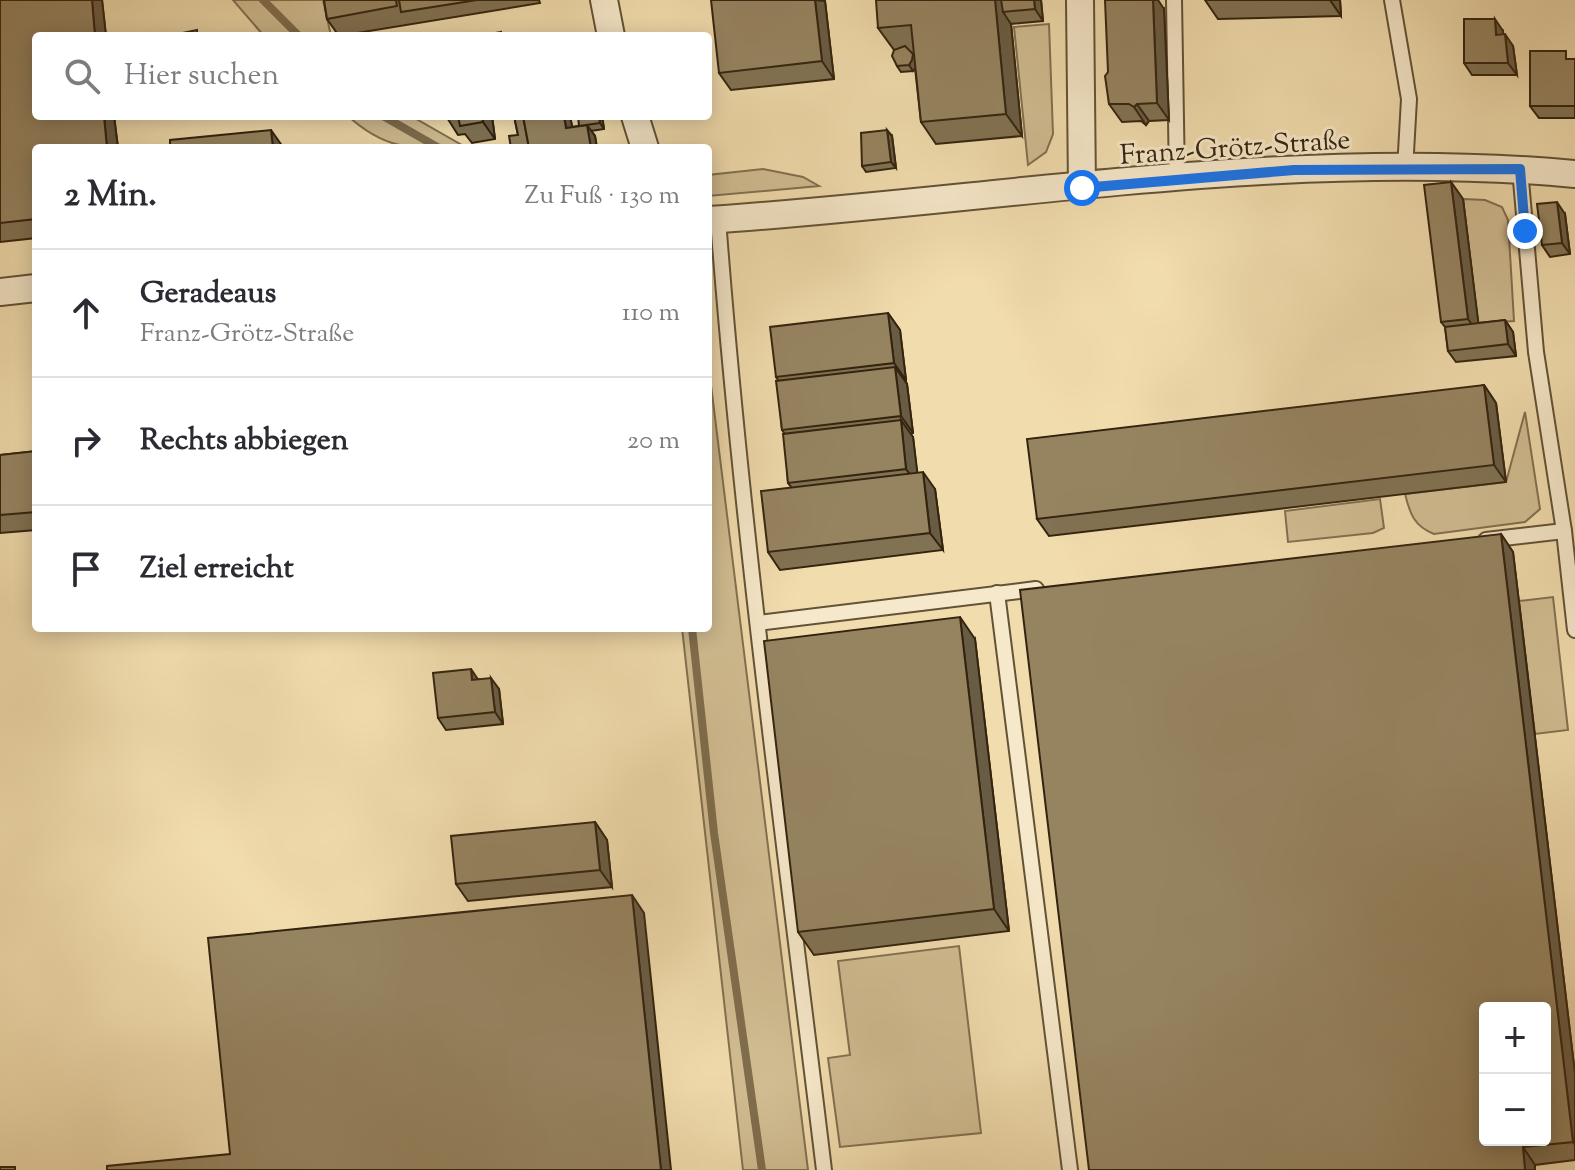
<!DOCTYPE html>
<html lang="de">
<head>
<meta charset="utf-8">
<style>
	body { margin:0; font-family:"Sorts Mill Goudy",serif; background:#f7f7f7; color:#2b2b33 }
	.controls { position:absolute; right:24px; bottom:24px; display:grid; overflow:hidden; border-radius:8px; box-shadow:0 4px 20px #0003 }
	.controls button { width:72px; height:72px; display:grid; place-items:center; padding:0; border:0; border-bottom:2px solid #e1e1e2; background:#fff; color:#2b2b33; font:40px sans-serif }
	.stop { position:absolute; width:24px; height:24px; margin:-18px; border:6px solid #1a73e8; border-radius:50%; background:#fff }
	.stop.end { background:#1a73e8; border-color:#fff; box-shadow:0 2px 8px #0008 }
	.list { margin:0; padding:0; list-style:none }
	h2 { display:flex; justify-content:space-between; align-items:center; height:104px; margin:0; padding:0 32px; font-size:34px }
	h2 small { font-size:26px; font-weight:400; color:#7c7c81 }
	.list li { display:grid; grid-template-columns:52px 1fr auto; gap:24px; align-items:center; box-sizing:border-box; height:128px; padding:0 32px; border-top:2px solid #e1e1e2 }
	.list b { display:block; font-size:30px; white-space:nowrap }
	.list p { margin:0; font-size:26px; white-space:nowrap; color:#7c7c81 }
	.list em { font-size:26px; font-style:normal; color:#7c7c81 }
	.icon { flex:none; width:44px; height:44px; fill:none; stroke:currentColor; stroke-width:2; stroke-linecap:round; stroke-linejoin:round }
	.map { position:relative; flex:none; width:1575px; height:1170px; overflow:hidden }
	.search { position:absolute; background:#fff; box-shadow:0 4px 20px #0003; left:32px; top:32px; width:680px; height:88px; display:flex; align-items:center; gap:20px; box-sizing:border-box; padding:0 28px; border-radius:8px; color:#7c7c81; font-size:30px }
	.panel { position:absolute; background:#fff; box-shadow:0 4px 20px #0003; left:32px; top:144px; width:680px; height:488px; border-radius:8px }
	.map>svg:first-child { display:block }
	.green { fill:#d1bd92; stroke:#827050; stroke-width:2 }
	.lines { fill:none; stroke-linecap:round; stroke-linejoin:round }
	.stream { stroke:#7f6d4d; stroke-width:8 }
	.service-casing { stroke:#635236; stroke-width:18 }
	.minor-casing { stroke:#635236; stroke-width:30 }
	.service { stroke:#f6e8ca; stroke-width:14 }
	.minor { stroke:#f6e8ca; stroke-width:26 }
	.wall { fill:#817253; stroke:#34240f; stroke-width:2 }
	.shaded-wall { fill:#695c44; stroke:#34240f; stroke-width:2 }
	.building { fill:#968461; stroke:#34240f; stroke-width:2; fill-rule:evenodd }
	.route { stroke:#1a73e8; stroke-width:10 }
	.labels { text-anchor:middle; stroke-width:6; stroke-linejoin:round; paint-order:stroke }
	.street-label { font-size:28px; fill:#34240f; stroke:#f6e8ca }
</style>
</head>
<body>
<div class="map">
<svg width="1575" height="1170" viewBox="0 0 1575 1170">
	<rect width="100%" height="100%" fill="#f1dcad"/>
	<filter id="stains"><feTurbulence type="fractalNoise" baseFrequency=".0025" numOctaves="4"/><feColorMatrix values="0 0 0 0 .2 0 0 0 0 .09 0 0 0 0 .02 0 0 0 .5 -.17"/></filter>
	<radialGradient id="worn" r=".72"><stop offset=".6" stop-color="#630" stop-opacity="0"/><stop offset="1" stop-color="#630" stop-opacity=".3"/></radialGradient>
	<g class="green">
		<polygon points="233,0 323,0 331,36 264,36"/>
		<polygon points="1049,24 1053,134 1046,152 1028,165 1014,27"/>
		<path d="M348 116H411L467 148C416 148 389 153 348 116Z"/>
		<polygon points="763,169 803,177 819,186 708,196 708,175"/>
		<polygon points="1463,199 1485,200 1502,207 1508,220 1514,321 1478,323"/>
		<polygon points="708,361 808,1170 743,1170 682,628 708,628"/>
		<path d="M1525 412 1540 509 1525 522 1434 534C1414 526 1410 514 1405 494L1506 482Z"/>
		<polygon points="1380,499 1384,528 1373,533 1288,542 1285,511"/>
		<polygon points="1553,597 1568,730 1535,734 1519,601"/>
		<polygon points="959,946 981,1133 840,1147 828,1058 850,1055 838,961"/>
	</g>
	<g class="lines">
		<g class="stream">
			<polyline points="263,0 299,36"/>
			<polyline points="383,116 439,148"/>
			<polyline points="692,628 714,833 762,1170"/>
		</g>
		<g class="service-casing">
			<g id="service">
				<polyline points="1174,0 1177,180"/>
				<polyline points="1392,0 1409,99 1405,170"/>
				<polyline points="1520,169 1536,352 1564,531 1575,630"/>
				<path d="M718 219C742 537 786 854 824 1170"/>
				<polyline points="1486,540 1564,531"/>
				<polyline points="997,593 1070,1170"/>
				<polyline points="758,623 1036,589"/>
			</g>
		</g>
		<g class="minor-casing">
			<g id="minor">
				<polyline points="604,0 611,36"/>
				<polyline points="1080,0 1082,188"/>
				<polyline points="635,116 645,148"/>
				<path d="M708 220C995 201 1287 147 1575 174"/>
				<polyline points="0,292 36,288"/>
			</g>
		</g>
		<use href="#service" class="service"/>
		<use href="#minor" class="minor"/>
	</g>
	<g class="wall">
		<polygon points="0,0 102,0 106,36 36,36 36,116 114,116 118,148 36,148 36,238 0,242"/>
		<polygon points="324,0 539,0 540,3 339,36 327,19"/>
		<polygon points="1041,0 1043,21 1011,24 1022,136 936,144 921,122 915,68 913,71 901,72 897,66 894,50 878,28"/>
		<polygon points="1205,0 1340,0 1341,16 1218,19"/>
		<polygon points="825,1 834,79 731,90 719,73"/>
		<polygon points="1164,9 1169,120 1149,121 1146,125 1141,121 1122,122 1109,104 1108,72"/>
		<polygon points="1503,31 1503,34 1513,46 1517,75 1472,75 1464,63"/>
		<polygon points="1575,59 1575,118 1539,118 1530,106"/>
		<polygon points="152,116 182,116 154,119"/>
		<polygon points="446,116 492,116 495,139 472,143 465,134 458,135"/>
		<polygon points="514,116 570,116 572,127 579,126 602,116 604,129 591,131 595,136 597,148 511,148 518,135"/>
		<polygon points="892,136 896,168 866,172 862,166"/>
		<polygon points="1451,182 1463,199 1478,323 1505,320 1513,332 1516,356 1456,362 1448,351 1445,327 1441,322"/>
		<polygon points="1565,214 1570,254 1550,257 1542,245"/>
		<polygon points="888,313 900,330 906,380 905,380 907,384 913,433 910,434 913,437 917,473 935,489 943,550 780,570 768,552 792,488 788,483 785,434 782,430 778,380 776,377"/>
		<polygon points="1484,385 1496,403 1506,482 1049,536 1037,519"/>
		<polygon points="36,451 36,530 0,533 0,455"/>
		<polygon points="1501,534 1513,552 1575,1074 1575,1160 1535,1165 1535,1170 1089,1170"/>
		<polygon points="975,639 1009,931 814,955 798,932"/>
		<polygon points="478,679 499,689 503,724 446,730 438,718"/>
		<polygon points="595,822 607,840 612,887 468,901 456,884"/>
	</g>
	<g class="shaded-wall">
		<polygon points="92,0 102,0 106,36 95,36"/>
		<polygon points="815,0 825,1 834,79 822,61"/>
		<polygon points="995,0 1009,0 1003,12 1011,24 1022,136 1006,114"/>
		<polygon points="1034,0 1041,0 1043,21 1035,9"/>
		<polygon points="1153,0 1158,0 1164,9 1169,120 1157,103"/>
		<polygon points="1330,0 1340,0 1341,16"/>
		<polygon points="1495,19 1503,31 1504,46 1496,35"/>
		<polygon points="1505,34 1513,46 1517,75 1508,63"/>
		<polygon points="913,54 917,60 917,66 913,71 909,65"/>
		<polygon points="1137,104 1149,121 1146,125 1134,107"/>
		<polygon points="104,116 114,116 118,148 107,148"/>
		<polygon points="482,116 492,116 495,139 483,122"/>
		<polygon points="564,116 570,116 575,140 566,128"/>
		<polygon points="599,116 602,116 604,129 600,123"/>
		<polygon points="587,125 595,136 597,148 591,148"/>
		<polygon points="271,130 283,147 283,148 273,148"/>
		<polygon points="887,130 892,136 896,168 891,162"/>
		<polygon points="1451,182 1463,199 1480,336 1468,319"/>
		<polygon points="1557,202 1565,214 1570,254 1562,243"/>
		<polygon points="888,313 900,330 906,380 894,363"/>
		<polygon points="1505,320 1513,332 1516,356 1508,344"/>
		<polygon points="895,367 907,384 913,433 901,416"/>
		<polygon points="1484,385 1496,403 1506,482 1494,465"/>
		<polygon points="901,420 913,437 919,486 906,469"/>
		<polygon points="923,472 935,489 943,550 930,533"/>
		<polygon points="1501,534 1513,552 1575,1074 1575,1145 1573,1142"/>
		<polygon points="960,617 975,639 1009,931 994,909"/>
		<polygon points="471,669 479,681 472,680"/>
		<polygon points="491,678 499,689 503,724 495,712"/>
		<polygon points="595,822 607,840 612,887 600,870"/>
		<polygon points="632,895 644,913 671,1170 661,1170"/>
		<polygon points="1523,1147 1535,1165 1535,1170 1525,1170"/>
	</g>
	<g class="building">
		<polygon points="0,0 92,0 95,36 36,36 36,116 104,116 107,148 36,148 36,219 0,223"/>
		<polygon points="324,0 396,0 397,6 327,19"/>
		<polygon points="399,0 477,0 401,12"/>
		<polygon points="711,0 815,0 822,61 719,73"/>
		<polygon points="876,0 995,0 1006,114 921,122 911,25 878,28"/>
		<polygon points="1001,0 1034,0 1035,9 1003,12"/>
		<polygon points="1105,0 1153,0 1157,103 1137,104 1134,107 1129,104 1109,104 1105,76 1108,72"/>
		<polygon points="1464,19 1495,19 1496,35 1505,34 1508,63 1464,63"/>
		<polygon points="197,30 197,35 220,33 220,36 168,36"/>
		<polygon points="501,32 501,36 479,36"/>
		<polygon points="905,46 913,54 912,60 909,65 897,66 892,56 894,50"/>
		<polygon points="1530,51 1566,51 1566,59 1575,59 1575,106 1530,106"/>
		<polygon points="446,116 482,116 483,122 460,126 458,116 446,118"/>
		<polygon points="514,116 523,116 529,148 511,148 509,136 518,135"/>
		<polygon points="523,116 564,116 566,128 587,125 591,148 529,148"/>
		<polygon points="578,116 599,116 600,123 579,126"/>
		<polygon points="271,130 273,148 170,148 170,140"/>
		<polygon points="887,130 891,162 862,166 861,133"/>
		<polygon points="1451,182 1468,319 1441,322 1424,185"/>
		<polygon points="1557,202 1562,243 1542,245 1537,204"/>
		<polygon points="888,313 894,363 776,377 770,327"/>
		<polygon points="1505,320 1508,344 1448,351 1445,327"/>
		<polygon points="895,367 901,416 782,430 776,381"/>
		<polygon points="1484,385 1494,465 1037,519 1027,439"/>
		<polygon points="901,420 906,469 788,483 783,434"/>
		<polygon points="36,451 36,512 0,515 0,455"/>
		<polygon points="923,472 930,533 768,552 761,491"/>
		<path d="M1501 534 1573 1142 1523 1147 1525 1170H1089L1020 590ZM1485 1008H1545V1140H1485Z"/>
		<polygon points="960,617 994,909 798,932 764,641"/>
		<polygon points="471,669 472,680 491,678 495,712 438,718 433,673"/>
		<polygon points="595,822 600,870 456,884 451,836"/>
		<polygon points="632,895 661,1170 107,1170 107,1166 230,1154 208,938"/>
		<rect x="0" y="1167" width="15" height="3"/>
	</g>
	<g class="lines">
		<polyline class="route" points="1082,188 1294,170 1520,169 1525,231"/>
	</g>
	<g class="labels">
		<g class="street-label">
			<text transform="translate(1235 146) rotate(-4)" y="10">Franz-Grötz-Straße</text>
		</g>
	</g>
	<rect width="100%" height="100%" filter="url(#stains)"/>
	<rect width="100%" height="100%" fill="url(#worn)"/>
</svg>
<div class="controls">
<button>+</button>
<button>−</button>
</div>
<div class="stop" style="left:1082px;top:188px"></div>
<div class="stop end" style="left:1525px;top:231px"></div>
<div class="search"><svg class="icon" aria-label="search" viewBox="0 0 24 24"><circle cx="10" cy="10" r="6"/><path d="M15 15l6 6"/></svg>Hier suchen</div>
<section class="panel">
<h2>2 Min.<small>Zu Fuß · 130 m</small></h2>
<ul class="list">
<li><svg class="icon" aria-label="ahead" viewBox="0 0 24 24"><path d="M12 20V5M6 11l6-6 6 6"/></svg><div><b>Geradeaus</b><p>Franz-Grötz-Straße</p></div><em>110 m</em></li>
<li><svg class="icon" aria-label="right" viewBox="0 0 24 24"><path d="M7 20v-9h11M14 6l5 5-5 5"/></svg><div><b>Rechts abbiegen</b></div><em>20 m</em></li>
<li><svg class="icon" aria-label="arrive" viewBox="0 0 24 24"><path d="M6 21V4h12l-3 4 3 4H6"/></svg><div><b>Ziel erreicht</b></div></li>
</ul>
</section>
</div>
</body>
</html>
